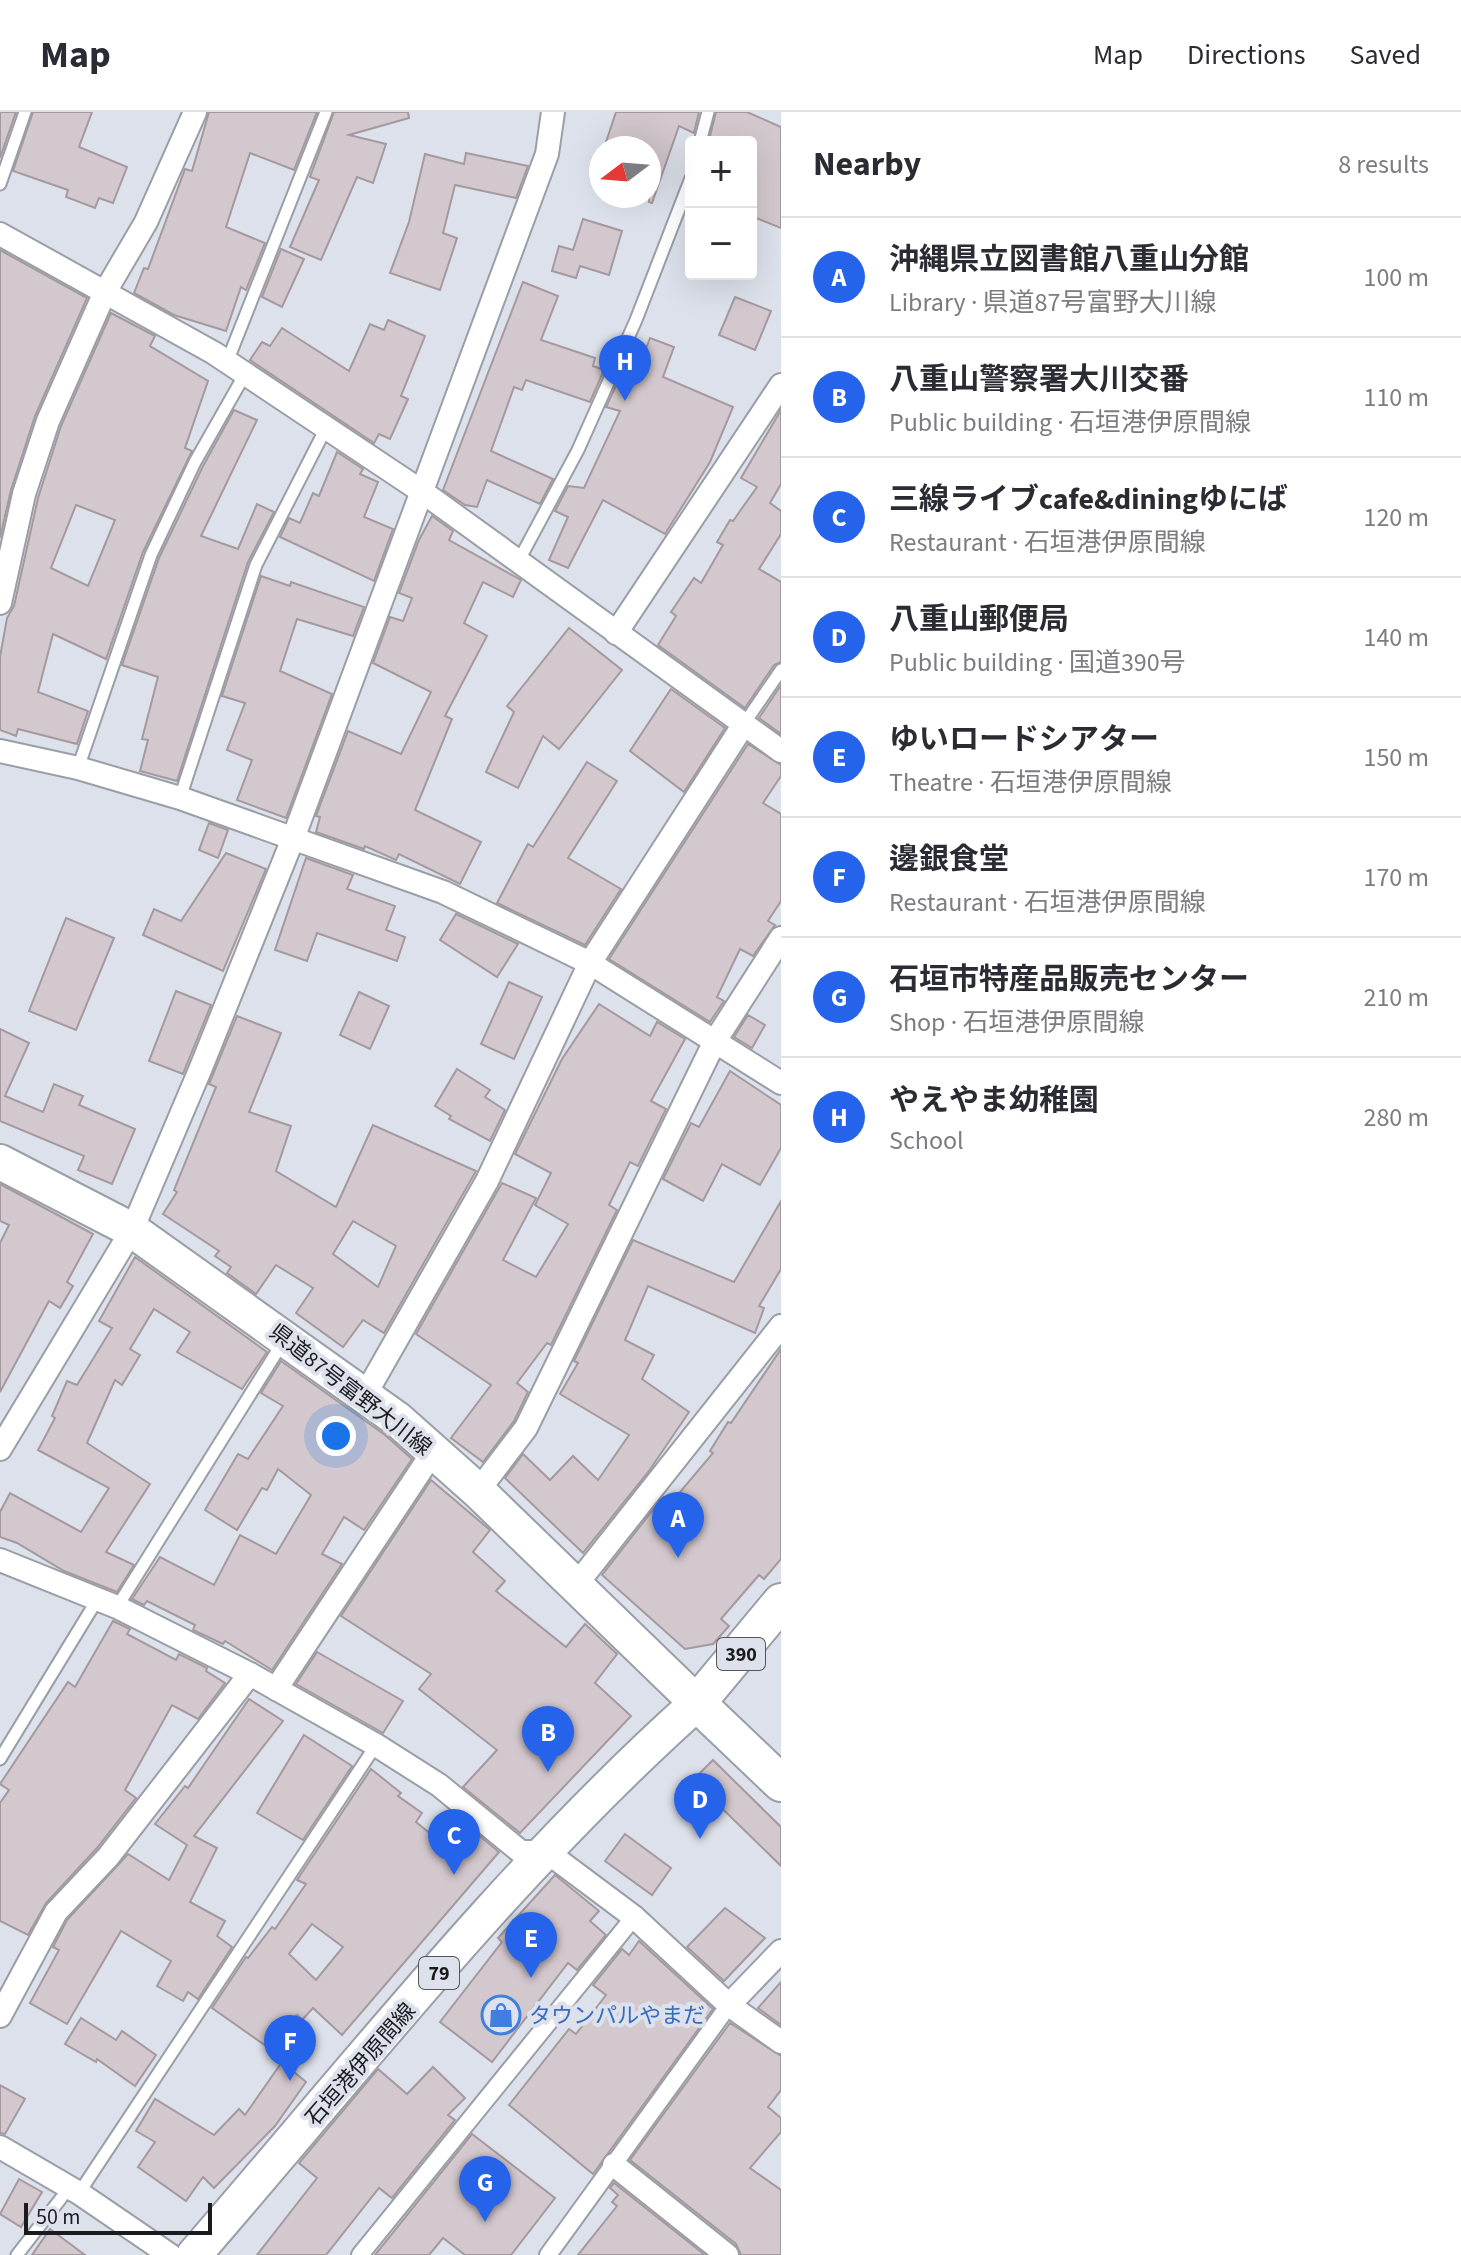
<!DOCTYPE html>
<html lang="en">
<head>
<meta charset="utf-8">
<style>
	body { margin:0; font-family:"Source Sans 3","Noto Sans JP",sans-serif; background:#f7f7f7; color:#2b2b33 }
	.controls { position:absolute; right:24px; top:24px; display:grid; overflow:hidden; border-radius:8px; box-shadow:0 8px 32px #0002 }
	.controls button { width:72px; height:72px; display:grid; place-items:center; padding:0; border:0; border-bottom:2px solid #e1e1e2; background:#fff; color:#2b2b33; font:40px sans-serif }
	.compass { position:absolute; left:589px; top:24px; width:72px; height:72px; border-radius:50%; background:#fff; box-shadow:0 8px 32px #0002; rotate:254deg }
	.scale { position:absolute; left:24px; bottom:20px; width:188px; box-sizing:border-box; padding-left:8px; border:4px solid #1a1b1f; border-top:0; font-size:22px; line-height:28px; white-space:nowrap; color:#1a1b1f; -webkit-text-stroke:6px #dde1eb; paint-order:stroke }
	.you { position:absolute; left:336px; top:1324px; width:28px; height:28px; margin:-20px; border:6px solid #fff; border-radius:50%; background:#1a73e8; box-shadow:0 0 0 12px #1a73e833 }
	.badge { display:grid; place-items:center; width:52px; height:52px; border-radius:50%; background:#2563eb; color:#fff; font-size:26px; font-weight:700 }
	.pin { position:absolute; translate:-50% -66px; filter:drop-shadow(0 2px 4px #0008) }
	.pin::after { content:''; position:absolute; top:42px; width:28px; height:24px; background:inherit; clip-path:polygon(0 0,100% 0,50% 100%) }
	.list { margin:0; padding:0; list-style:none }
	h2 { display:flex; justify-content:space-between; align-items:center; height:104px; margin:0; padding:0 32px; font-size:34px }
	h2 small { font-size:26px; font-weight:400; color:#7c7c81 }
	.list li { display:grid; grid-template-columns:52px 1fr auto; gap:24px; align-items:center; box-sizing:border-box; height:120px; padding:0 32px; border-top:2px solid #e1e1e2 }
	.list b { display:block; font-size:30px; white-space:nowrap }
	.list p { margin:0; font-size:26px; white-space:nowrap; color:#7c7c81 }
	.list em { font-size:26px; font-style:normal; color:#7c7c81 }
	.map { position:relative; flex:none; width:781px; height:2143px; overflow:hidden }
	header { display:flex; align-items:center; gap:48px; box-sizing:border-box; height:112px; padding:0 40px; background:#fff; border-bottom:2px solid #e1e1e2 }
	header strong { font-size:38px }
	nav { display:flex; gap:44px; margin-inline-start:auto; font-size:28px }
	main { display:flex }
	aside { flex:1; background:#fff }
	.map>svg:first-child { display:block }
	.building { fill:#d3c8cd; stroke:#a3999e; stroke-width:2; fill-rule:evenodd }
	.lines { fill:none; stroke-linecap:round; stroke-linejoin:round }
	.service-casing { stroke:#9a9ea7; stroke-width:15 }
	.pedestrian-casing { stroke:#9a9ea7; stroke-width:20 }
	.minor-casing { stroke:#9a9ea7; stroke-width:26 }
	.primary-casing { stroke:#9a9ea7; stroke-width:38 }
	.trunk-casing { stroke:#9a9ea7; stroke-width:40 }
	.service { stroke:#fff; stroke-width:11 }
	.pedestrian { stroke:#fff; stroke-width:16 }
	.minor { stroke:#fff; stroke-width:22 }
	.primary { stroke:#fff; stroke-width:34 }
	.trunk { stroke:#fff; stroke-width:36 }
	.labels { text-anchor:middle; stroke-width:8; stroke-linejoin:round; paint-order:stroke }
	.shield { fill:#dde1eb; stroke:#54565c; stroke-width:2 }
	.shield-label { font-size:20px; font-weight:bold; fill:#1a1b1f }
	.street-label { font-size:22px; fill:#1a1b1f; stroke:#dde1eb }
	.shop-label { font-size:22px; fill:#366cbe; stroke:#dde1eb; text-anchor:start }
</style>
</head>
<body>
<header>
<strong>Map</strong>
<nav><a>Map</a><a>Directions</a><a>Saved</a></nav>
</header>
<main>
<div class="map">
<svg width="781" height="2143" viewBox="0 0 781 2143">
	<rect width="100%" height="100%" fill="#dde1eb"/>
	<g class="building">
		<polygon points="0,0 16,0 0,46"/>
		<polygon points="33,0 92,0 79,35 127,55 113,91 99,86 95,96 66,85 68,78 13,59"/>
		<polygon points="209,0 317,0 294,58 250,41 226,115 265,131 246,178 241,175 226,219 174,203 134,181 144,156 148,157 185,57 192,59"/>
		<polygon points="334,0 408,0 409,6 349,23 386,32 373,71 357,65 321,148 290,135 319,68 310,65"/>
		<polygon points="616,0 699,0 694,21 679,14 652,91 649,90 649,36 604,36"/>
		<polygon points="716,0 747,0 781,15 781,116 751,104 751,30 709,28"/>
		<polygon points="466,41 528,54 516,86 455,73 443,121 457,126 440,178 390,161 409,110 425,42 464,52"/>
		<polygon points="583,107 622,119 609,163 580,154 576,166 552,159 559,134 573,138"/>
		<polygon points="281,137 304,147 282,195 262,185"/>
		<polygon points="0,138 87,186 35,304 11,378 0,426"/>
		<polygon points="523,170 558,184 541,228 595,246 593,254 604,258 590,290 526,268 522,278 514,275 491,339 553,367 540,392 487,368 477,395 465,393 443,378"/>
		<polygon points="735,185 771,199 755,238 719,223"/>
		<path d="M111 201 155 224 150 234 208 269 185 336 192 339 143 440 106 547 53 522 38 580 88 599 77 632 18 617 16 624 0 618V545L7 506 14 494 38 386 61 314ZM76 393 115 408 88 474 51 456Z"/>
		<polygon points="388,208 425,224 401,284 408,287 390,327 379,322 374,331 250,248 262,230 270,234 282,216 349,259 370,212 384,218"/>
		<polygon points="650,226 674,235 663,265 733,295 710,350 665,422 603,388 568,456 549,448 568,405 555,399 568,374 584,376 620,299 606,295 621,263 634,267"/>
		<polygon points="234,298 257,308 201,424 238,437 257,392 274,400 248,450 177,669 140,659 148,628 142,627 158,565 122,553 159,446 203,354"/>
		<polygon points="781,298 781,372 770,391 781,399 781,422 759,457 781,470 781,550 774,553 745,596 658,533 676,504 671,500 694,466 701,471 723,433 717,430 730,408 733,409 757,375 741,366"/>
		<polygon points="337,340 363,357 360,362 378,370 364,405 393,417 374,469 280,425 289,406 300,411 313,381 319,384"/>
		<polygon points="432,404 453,419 449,428 521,468 513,485 483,470 464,511 487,524 445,604 452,607 415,698 481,730 460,772 399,742 396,748 365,734 364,737 316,720 320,705 316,704 348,619 401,642 431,580 373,551 390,505 403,509 412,486 399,481 419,428"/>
		<polygon points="261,464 290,474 291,470 364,495 353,524 297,507 280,559 332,582 286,706 237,688 252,648 227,638 245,591 222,584"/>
		<polygon points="569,516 622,558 559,637 543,624 518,676 486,660 514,600 507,594"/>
		<polygon points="781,573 781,622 759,606"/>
		<polygon points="671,577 725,616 684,680 630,639"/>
		<polygon points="748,632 781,653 781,664 763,691 781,702 781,789 768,809 775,813 753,844 740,837 717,885 724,889 710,910 609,847"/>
		<polygon points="587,650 617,669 568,746 621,777 585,833 497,791 528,732 533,735"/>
		<polygon points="209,711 228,718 218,746 199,738"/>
		<polygon points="226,741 266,757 223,859 143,823 154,797 181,809"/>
		<polygon points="306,746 353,763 347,777 395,794 386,818 405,825 397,849 317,821 307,849 275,838"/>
		<polygon points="456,802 518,832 497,865 440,828"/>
		<polygon points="66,806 114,826 76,918 29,899"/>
		<polygon points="509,870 542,885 514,947 481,932"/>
		<polygon points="176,879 211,893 183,962 149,949"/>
		<polygon points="359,880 389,894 370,937 340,923"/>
		<polygon points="599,892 650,924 657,910 685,927 651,989 666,997 638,1054 630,1050 609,1093 617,1098 551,1233 547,1231 517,1271 528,1280 514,1309 483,1350 451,1326 491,1273 416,1222 502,1071 536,1086 503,1148 536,1165 568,1112 535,1093 551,1061 515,1042 562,947"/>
		<polygon points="748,903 765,913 752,936 734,925"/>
		<path d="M237 904 281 921 249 1000 291 1014 276 1059 336 1095 373 1013 476 1059 384 1221 363 1208 343 1235 296 1201 313 1176 276 1153 256 1182 227 1161 231 1155 215 1144 219 1139 163 1102 177 1080 174 1078 216 975 209 972ZM353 1109 396 1134 378 1175 333 1142Z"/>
		<polygon points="0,917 29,931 5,984 43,1000 54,972 83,984 79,993 135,1017 112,1072 78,1058 84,1044 0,1009"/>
		<polygon points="457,957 490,978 485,985 505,998 490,1029 449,1007 451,1004 435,994"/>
		<polygon points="730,959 781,993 781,1036 760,1073 722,1052 703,1089 663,1067 691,1011 699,1015"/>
		<polygon points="0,1072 93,1122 67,1170 73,1174 60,1196 49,1189 0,1280 0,1131 9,1113 0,1109"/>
		<polygon points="781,1089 781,1157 759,1194 764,1196 755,1221 648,1174 625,1228 654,1243 642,1267 689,1300 649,1359 583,1441 505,1366 523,1342 550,1368 573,1344 598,1368 629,1323 560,1282 578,1251 574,1249 633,1128 734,1170"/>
		<polygon points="135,1145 267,1240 242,1277 177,1240 190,1220 154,1197 130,1237 140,1243 122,1273 115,1268 87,1331 150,1372 106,1440 134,1453 117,1480 64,1459 17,1431 0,1425 0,1400 10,1381 81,1420 109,1376 38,1338 55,1306 52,1304 67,1269 77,1273 112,1216 99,1209"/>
		<polygon points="781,1237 781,1447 764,1467 759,1463 721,1507 729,1514 713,1532 685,1537 602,1463 663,1385 670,1392 713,1341 710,1339 728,1310 731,1311"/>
		<polygon points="281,1249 385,1323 412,1347 364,1418 344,1405 322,1442 342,1452 272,1558 225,1529 223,1532 193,1518 195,1513 147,1489 144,1493 132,1487 160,1445 214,1473 240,1423 276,1442 311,1383 278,1357 267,1378 262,1376 237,1418 205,1398 238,1342 248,1347 283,1294 261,1281"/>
		<polygon points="431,1368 490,1418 473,1440 505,1469 496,1479 566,1535 585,1512 617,1542 595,1571 631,1604 520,1721 463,1675 497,1638 419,1577 431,1562 341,1504"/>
		<polygon points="113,1509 130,1517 127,1522 176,1548 179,1542 207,1556 206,1559 225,1571 198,1607 172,1593 125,1678 136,1686 97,1736 46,1791 28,1823 0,1809 0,1691 9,1678 0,1672 68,1570 75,1575"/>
		<polygon points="317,1540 403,1589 383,1621 296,1572"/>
		<polygon points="249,1587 283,1609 194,1724 217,1736 190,1790 225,1809 217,1824 232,1835 198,1887 188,1880 183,1889 157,1874 171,1849 121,1819 67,1912 30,1891 59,1838 53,1835 67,1808 128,1742 169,1768 187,1733 155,1712 185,1674 188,1676"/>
		<polygon points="304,1623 352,1654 303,1728 257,1701"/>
		<polygon points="713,1648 781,1715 781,1754 693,1668"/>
		<path d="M371 1657 401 1681 398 1684 422 1701 416 1710 452 1739 470 1716 499 1740 342 1923 313 1896 302 1908 297 1903 266 1934 212 1896 246 1845 248 1846 272 1815 275 1817 306 1772 297 1768ZM312 1812 343 1835 316 1868 289 1842Z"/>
		<polygon points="625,1722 671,1756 652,1783 605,1749"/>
		<polygon points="555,1763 599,1799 590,1809 606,1823 577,1858 568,1851 492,1950 440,1910 502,1830 498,1826"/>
		<polygon points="725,1796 765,1826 724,1869 687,1835"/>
		<polygon points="639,1829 713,1897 593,2062 509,1993 569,1917 576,1922 606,1883 593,1873 622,1837 629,1843"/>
		<polygon points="781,1870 781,1913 758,1896"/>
		<polygon points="81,1906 116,1928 122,1919 156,1943 135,1974 97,1947 96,1950 65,1932"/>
		<polygon points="730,1911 781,1944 781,1978 768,1995 781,2006 781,2020 750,2056 781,2078 781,2143 741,2143 736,2132 630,2048"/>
		<polygon points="282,1950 306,1970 275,2014 214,2076 203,2065 186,2089 138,2055 155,2030 136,2019 155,1987 214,2023 239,1997 245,2003"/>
		<polygon points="433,1955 465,1986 448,2003 455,2008 392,2086 379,2076 326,2143 257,2143 317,2066 299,2051 378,1957 407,1982"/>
		<polygon points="0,1973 25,1987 5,2022 0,2021"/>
		<polygon points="472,2022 555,2086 511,2143 465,2143 443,2126 429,2143 375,2143"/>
		<polygon points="19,2067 42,2080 21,2115 0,2102"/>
		<polygon points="614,2071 705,2143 578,2143 617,2094 612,2090 618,2083 610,2076"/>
		<polygon points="50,2117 85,2143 32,2143"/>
	</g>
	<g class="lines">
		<g class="service-casing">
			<g id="service">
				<polyline points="700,30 708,0"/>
				<polyline points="0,72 25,0"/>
				<polyline points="227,250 326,0"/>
				<polyline points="518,450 578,338 636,208 691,66"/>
				<polyline points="744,612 781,558"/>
				<polyline points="78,656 151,443 195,350 245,262"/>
				<polyline points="180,686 256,453 326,316"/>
				<polyline points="117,1495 283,1230"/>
				<polyline points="0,1647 97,1488"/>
				<polyline points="79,2081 376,1633"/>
				<polyline points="17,2143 69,2076"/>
			</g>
		</g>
		<g class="pedestrian-casing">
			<g id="pedestrian">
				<polyline points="360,2143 634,1805"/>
				<polyline points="548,2143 729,1893"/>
			</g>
		</g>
		<g class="minor-casing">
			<g id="minor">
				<polyline points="0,122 214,241 424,381 781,639"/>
				<polyline points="0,491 24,382 48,309 105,180 146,110 195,0"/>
				<polyline points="616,521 781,273"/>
				<polyline points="0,639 78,656 180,686 443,780 590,851 781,971"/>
				<polyline points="365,1283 487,1069 590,851 744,612"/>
				<polyline points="0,1337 132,1118 200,958 294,724 547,42 553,0"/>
				<polyline points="478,1379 526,1316 715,929 781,826"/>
				<polyline points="0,1448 117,1495 250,1562 376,1633 439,1673 521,1740 547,1740 634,1805 729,1893 781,1930"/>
				<polyline points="576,1473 781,1214"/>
				<polyline points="276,1577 433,1340"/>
				<polyline points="729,1893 781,1839"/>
				<polyline points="0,1904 56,1800 108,1745 250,1562"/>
				<polyline points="0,2035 79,2081 170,2143"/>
				<polyline points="614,2053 727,2143"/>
			</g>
		</g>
		<g class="primary-casing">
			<path id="primary" d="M0 1050 132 1118 397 1307 478 1379 697 1591C512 1756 356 1956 194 2143"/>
		</g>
		<g class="trunk-casing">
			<polyline id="trunk" points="781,1490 697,1591 781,1671"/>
		</g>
		<use href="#service" class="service"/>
		<use href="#pedestrian" class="pedestrian"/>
		<use href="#minor" class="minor"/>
		<use href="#primary" class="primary"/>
		<use href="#trunk" class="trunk"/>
	</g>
	<defs>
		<g id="shop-ring" transform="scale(2)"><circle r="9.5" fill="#dde1eb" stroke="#3f7fe0" stroke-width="1.5"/><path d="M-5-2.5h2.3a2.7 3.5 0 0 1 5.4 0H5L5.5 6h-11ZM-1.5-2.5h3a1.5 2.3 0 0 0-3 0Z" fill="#3f7fe0"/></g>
	</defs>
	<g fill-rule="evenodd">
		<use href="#shop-ring" x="501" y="1903"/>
	</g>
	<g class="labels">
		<g class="shield">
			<rect x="717" y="1526" width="48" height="32" rx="6"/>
			<rect x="419" y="1845" width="40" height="32" rx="6"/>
		</g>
		<g class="shield-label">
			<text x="741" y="1549">390</text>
			<text x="439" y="1868">79</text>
		</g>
		<g class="street-label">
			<text transform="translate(351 1277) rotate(38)" y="8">県道87号富野大川線</text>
			<text transform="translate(360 1952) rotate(-49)" y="8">石垣港伊原間線</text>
		</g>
		<g class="shop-label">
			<text x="529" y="1911">タウンパルやまだ</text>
		</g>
	</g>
</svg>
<div class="controls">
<button>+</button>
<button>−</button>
</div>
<svg class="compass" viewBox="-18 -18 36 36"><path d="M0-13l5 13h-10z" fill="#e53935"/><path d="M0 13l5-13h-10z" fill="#7c7c81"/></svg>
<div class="scale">50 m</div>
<div class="you"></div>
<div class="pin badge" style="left:678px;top:1446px">A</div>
<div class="pin badge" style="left:548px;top:1660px">B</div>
<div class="pin badge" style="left:454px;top:1763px">C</div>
<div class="pin badge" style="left:700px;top:1727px">D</div>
<div class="pin badge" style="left:531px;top:1866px">E</div>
<div class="pin badge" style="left:290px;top:1969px">F</div>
<div class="pin badge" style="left:485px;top:2110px">G</div>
<div class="pin badge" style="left:625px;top:289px">H</div>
</div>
<aside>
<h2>Nearby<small>8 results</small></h2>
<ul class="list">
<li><span class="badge">A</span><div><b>沖縄県立図書館八重山分館</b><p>Library · 県道87号富野大川線</p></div><em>100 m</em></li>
<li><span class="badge">B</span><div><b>八重山警察署大川交番</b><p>Public building · 石垣港伊原間線</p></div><em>110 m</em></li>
<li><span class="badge">C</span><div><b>三線ライブcafe&amp;diningゆにば</b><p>Restaurant · 石垣港伊原間線</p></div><em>120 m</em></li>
<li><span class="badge">D</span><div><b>八重山郵便局</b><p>Public building · 国道390号</p></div><em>140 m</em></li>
<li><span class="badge">E</span><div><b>ゆいロードシアター</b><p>Theatre · 石垣港伊原間線</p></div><em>150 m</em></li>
<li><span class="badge">F</span><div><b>邊銀食堂</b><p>Restaurant · 石垣港伊原間線</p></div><em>170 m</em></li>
<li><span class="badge">G</span><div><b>石垣市特産品販売センター</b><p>Shop · 石垣港伊原間線</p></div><em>210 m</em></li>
<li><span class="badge">H</span><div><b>やえやま幼稚園</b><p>School</p></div><em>280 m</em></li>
</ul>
</aside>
</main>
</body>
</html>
